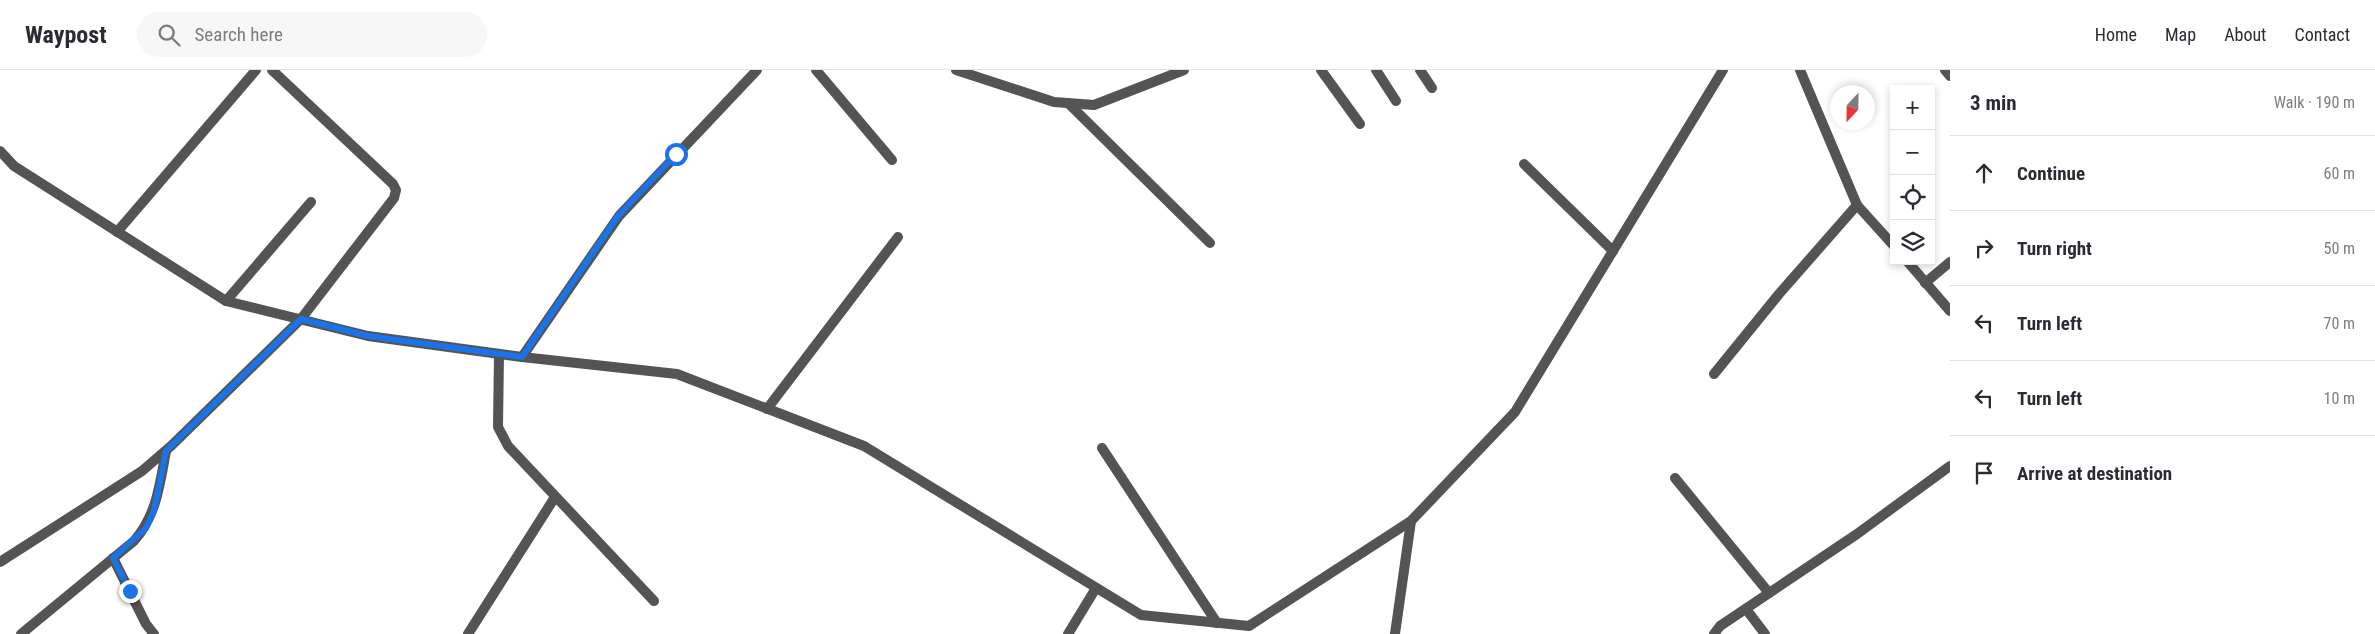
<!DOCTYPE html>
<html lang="en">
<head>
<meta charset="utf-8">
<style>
	body { margin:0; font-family:"Roboto Condensed",sans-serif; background:#f7f7f7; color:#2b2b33 }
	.controls { position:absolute; right:15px; top:15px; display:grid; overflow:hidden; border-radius:0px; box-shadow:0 2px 8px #0003 }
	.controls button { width:45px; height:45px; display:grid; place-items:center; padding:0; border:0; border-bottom:1px solid #e1e1e2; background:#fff; color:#2b2b33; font:25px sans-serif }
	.compass { position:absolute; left:1830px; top:15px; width:45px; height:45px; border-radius:50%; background:#fff; box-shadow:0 2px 8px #0003; rotate:202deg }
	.stop { position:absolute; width:15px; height:15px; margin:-11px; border:4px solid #1a73e8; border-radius:50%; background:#fff }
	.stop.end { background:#1a73e8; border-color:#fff; box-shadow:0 1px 5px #0008 }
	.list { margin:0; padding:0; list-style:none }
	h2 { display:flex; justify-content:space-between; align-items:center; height:65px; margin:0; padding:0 20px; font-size:21px }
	h2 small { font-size:16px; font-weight:400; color:#7c7c81 }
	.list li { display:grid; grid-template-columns:32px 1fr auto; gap:15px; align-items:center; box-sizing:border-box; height:75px; padding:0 20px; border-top:1px solid #e1e1e2 }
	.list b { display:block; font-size:19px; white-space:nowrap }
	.list em { font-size:16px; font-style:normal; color:#7c7c81 }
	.icon { flex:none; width:28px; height:28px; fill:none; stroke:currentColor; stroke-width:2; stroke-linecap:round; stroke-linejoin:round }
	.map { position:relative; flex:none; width:1950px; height:564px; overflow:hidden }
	header { display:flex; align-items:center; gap:30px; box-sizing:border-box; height:70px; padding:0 25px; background:#fff; border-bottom:1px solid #e1e1e2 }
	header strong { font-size:24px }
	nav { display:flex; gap:28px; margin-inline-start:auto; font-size:18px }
	.search { width:350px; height:45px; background:#f7f7f7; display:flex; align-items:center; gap:12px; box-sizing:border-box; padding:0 18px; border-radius:28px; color:#7c7c81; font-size:19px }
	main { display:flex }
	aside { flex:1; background:#fff }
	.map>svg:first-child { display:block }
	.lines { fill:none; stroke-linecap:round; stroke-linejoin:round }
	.minor { stroke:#545454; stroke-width:10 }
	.route { stroke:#1a73e8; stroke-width:6 }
</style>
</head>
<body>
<header>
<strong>Waypost</strong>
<div class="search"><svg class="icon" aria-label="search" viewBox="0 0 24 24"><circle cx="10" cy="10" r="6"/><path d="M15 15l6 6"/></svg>Search here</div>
<nav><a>Home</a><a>Map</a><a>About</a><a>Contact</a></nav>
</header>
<main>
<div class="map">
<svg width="1950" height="564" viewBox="0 0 1950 564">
	<rect width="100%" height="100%" fill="#fff"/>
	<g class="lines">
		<g class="minor">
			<polyline points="816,0 892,90"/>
			<polyline points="956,0 1054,32 1094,35 1184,0"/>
			<polyline points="1321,0 1360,54"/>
			<polyline points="1376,0 1396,31"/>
			<polyline points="1420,0 1432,18"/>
			<polyline points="1800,0 1857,135 1894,176"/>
			<polyline points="1945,0 1950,6"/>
			<polyline points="1068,33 1210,173"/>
			<polyline points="0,81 14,96 226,231 368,266 522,287 677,304 864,376 1141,545 1249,556 1411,451 1515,342 1723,0"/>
			<polyline points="1524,94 1613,181"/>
			<polyline points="117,162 256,0"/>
			<polyline points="1907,191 1950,241"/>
			<polyline points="1925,213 1950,192"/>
			<polyline points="226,231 311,132"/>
			<polyline points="499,284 498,357 508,376 654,531"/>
			<polyline points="522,287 619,146 757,0"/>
			<polyline points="1714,304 1779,224 1857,135"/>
			<polyline points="767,339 898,167"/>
			<polyline points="1102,378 1217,553"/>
			<polyline points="1675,408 1769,523"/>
			<polyline points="113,488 146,554 154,564"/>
			<polyline points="0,492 142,401 171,376 301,249 394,128 396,120 393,114 272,0"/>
			<polyline points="1746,539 1765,564"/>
			<path d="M21 564 134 471C157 445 160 413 166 381"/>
			<polyline points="468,564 555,427"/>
			<polyline points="1068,564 1096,518"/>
			<polyline points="1395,564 1411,451"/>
			<polyline points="1714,564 1720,556 1857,464 1950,396"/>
		</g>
	</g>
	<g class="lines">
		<polyline class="route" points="130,521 113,488 146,458 154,441 166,381 301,249 368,266 522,287 618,146 676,84"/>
	</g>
</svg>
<div class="controls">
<button>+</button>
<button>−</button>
<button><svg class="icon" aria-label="locate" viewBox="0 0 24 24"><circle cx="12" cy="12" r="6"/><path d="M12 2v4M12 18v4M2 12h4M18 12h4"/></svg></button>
<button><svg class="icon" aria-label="layers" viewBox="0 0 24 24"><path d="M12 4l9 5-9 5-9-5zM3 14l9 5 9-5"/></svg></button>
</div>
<svg class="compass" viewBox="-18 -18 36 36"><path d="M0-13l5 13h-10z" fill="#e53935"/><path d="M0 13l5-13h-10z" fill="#7c7c81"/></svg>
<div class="stop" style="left:676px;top:84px"></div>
<div class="stop end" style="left:130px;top:521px"></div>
</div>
<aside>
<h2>3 min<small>Walk · 190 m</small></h2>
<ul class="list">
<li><svg class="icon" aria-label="ahead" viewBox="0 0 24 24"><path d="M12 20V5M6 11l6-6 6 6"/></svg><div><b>Continue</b></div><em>60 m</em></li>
<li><svg class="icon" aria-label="right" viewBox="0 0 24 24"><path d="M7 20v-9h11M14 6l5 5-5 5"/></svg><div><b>Turn right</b></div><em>50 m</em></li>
<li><svg class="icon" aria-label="left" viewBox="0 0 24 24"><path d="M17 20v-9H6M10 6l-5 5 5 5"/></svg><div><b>Turn left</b></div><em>70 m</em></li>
<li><svg class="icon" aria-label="left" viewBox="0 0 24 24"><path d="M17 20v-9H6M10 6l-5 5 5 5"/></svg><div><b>Turn left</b></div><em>10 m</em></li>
<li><svg class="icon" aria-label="arrive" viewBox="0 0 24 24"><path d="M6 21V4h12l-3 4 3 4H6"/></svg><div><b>Arrive at destination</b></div></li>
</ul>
</aside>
</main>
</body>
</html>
